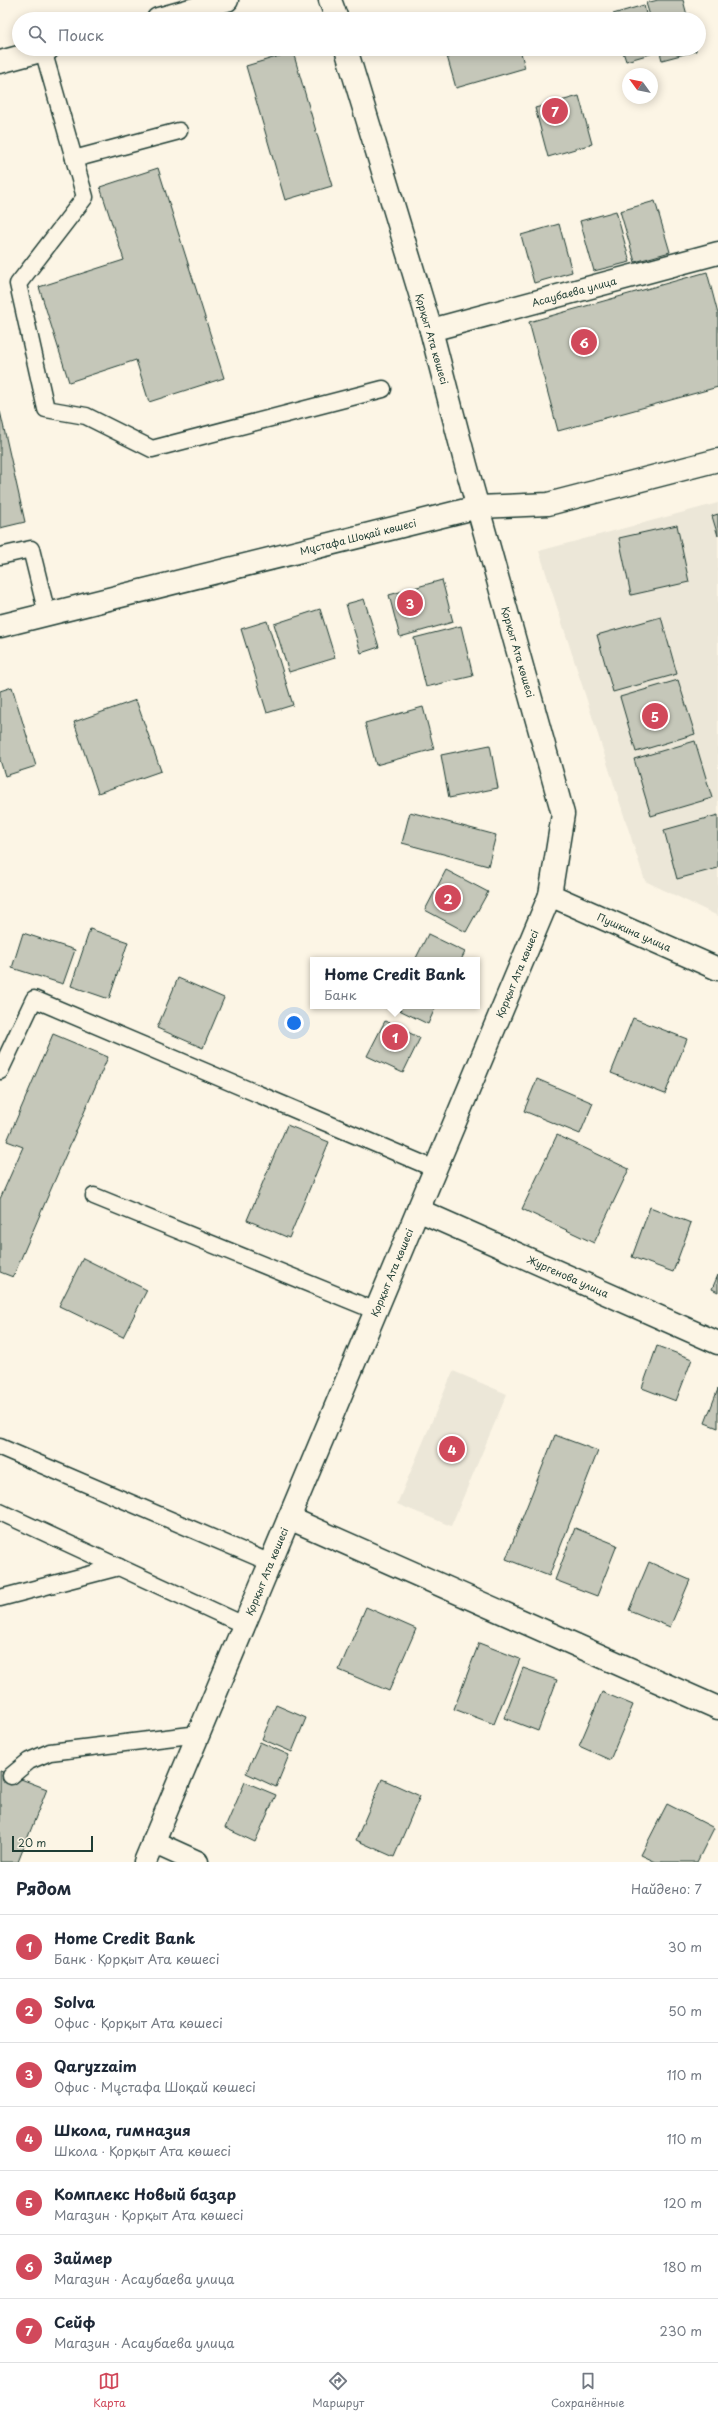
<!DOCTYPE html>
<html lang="ru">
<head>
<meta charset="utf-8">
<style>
	body { margin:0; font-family:"Playpen Sans",sans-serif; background:#f2f2f3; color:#1f2937 }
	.compass { position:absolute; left:622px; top:68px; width:36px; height:36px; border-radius:50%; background:#fff; box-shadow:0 2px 10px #0003; rotate:303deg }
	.scale { position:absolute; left:12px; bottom:10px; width:81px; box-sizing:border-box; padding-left:4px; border:2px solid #1f3d34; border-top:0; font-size:11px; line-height:14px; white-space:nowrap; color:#1f3d34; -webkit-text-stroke:3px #fcf5e5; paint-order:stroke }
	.you { position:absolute; left:294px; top:1023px; width:14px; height:14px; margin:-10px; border:3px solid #fff; border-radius:50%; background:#1a73e8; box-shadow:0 0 0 6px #1a73e833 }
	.badge { display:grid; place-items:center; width:26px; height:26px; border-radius:50%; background:#d1495b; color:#fff; font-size:13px; font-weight:700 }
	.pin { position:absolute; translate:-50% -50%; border:2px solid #fff; box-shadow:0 1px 4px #0006 }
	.popup { position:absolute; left:310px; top:957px; width:170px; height:52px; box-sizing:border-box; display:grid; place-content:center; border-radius:0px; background:#fff; filter:drop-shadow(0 1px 3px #0005); font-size:13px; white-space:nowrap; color:#747a83 }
	.popup b { font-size:15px; color:#1f2937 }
	.popup::after { content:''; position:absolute; left:50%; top:100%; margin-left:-8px; border:8px solid transparent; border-top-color:#fff }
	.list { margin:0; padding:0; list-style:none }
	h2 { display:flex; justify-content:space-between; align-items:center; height:52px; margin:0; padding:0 16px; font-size:17px }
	h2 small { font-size:13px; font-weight:400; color:#747a83 }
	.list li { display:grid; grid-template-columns:26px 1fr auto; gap:12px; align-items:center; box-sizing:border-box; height:64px; padding:0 16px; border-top:1px solid #e0e1e3 }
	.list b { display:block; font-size:15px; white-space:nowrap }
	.list p { margin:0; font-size:13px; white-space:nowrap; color:#747a83 }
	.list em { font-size:13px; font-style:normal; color:#747a83 }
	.icon { flex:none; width:22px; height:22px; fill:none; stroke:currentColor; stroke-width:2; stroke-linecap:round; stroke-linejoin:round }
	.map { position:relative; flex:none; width:718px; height:1862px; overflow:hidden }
	.search { position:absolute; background:#fff; box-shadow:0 2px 10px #0003; left:12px; right:12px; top:12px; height:44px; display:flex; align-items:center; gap:10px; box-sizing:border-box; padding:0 14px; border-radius:22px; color:#747a83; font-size:15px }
	.sheet { height:500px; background:#fff }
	nav { display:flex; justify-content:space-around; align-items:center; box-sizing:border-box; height:56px; border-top:1px solid #e0e1e3; background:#fff; font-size:11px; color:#747a83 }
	nav a { display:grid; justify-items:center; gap:2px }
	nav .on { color:#d1495b }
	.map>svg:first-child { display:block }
	.built { fill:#ece7d8 }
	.building { fill:#c5c7b9; stroke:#1f3d34 }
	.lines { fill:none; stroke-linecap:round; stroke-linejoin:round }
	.service-casing { stroke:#1f3d34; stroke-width:19 }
	.minor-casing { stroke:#1f3d34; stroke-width:25 }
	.secondary-casing { stroke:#1f3d34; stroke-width:25 }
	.service { stroke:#fcf5e5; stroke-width:16 }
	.minor { stroke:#fcf5e5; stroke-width:22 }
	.secondary { stroke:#fcf5e5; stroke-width:22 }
	.labels { text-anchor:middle; stroke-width:3; stroke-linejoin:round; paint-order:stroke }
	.street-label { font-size:10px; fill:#1f3d34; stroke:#fcf5e5 }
</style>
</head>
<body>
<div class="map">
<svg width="718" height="1862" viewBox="0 0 718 1862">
	<rect width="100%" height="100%" fill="#fcf5e5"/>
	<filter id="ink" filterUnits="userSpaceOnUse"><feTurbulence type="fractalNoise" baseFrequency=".025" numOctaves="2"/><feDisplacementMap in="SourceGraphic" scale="8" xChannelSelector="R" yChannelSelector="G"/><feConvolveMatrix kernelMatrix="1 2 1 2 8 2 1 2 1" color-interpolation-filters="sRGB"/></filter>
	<g filter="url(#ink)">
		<g class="built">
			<polygon points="718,503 718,916 645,881 539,551"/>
			<polygon points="453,1371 507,1394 451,1526 397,1504"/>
		</g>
		<g class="building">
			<polygon points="658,0 683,0 688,19 651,19 646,3"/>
			<polygon points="644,5 647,19 614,19 613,14"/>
			<polygon points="445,49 520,49 525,68 456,88"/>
			<polygon points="622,49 656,49 657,52 626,61"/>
			<polygon points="659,49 696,49 696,51 662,60"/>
			<polygon points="293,52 332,186 285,200 246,66"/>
			<polygon points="579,96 592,144 548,157 535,108"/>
			<polygon points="158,168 224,378 149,402 136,360 69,382 39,287 124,260 100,187"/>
			<polygon points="655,201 670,252 635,262 620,211"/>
			<polygon points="616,211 630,262 594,271 580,221"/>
			<polygon points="559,224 572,272 534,283 521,235"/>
			<polygon points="707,272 718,314 718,387 558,431 529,322"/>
			<polygon points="0,411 25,522 0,528"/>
			<polygon points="718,514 718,536 712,516"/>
			<polygon points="677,525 689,582 631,595 619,538"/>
			<polygon points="442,580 453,622 400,637 389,595"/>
			<polygon points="364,599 379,647 361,653 346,604"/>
			<polygon points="320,609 335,658 289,672 274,624"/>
			<polygon points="661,617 677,674 613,692 597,635"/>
			<polygon points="267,621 293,705 267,713 241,629"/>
			<polygon points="461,626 473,676 426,687 414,638"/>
			<polygon points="678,680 695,734 636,752 620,697"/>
			<polygon points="12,687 36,766 5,776 0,760 0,691"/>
			<polygon points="136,700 161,771 98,793 74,722"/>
			<polygon points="423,707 434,749 376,765 365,723"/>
			<polygon points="695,741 712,798 651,816 634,759"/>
			<polygon points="490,745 498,788 449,798 441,755"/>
			<polygon points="410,812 496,835 488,866 402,843"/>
			<polygon points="718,815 718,868 677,879 664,830"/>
			<polygon points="446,870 488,892 466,932 425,910"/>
			<polygon points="90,929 128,942 109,999 71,986"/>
			<polygon points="23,933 75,950 63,984 12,968"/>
			<polygon points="428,934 465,952 461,960 415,960"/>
			<polygon points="178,978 224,998 203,1048 157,1028"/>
			<polygon points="391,1006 436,1006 428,1024"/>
			<polygon points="633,1018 687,1039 665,1094 611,1073"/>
			<polygon points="385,1021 420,1038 403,1073 367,1056"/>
			<polygon points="53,1034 108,1057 13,1277 0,1272 0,1199 23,1147 7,1141"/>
			<polygon points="537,1079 593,1103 580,1134 524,1111"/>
			<polygon points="287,1125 329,1142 289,1238 247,1220"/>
			<polygon points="557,1135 629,1169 594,1243 522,1209"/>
			<polygon points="650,1207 691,1223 673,1272 632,1257"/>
			<polygon points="83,1258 147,1290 123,1337 59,1306"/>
			<polygon points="718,1275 718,1292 712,1289"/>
			<polygon points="657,1346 692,1359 676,1401 642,1388"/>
			<polygon points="718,1389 718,1428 705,1423"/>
			<polygon points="555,1435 598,1451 549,1576 506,1559"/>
			<polygon points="575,1528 617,1545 597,1596 555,1580"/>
			<polygon points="649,1562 690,1580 670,1627 629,1610"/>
			<polygon points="366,1607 416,1629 389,1691 339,1670"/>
			<polygon points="479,1643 520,1659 494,1724 454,1709"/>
			<polygon points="523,1668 557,1680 538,1731 504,1718"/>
			<polygon points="602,1692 633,1705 610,1760 579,1746"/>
			<polygon points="276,1705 306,1718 292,1752 262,1739"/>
			<polygon points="260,1742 289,1755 276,1787 246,1773"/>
			<polygon points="0,1771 47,1789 18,1862 0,1862"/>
			<polygon points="382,1779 420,1796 394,1857 356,1840"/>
			<polygon points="245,1782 276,1795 255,1842 225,1828"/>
			<polygon points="667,1804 714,1828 697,1862 656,1862 641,1855"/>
		</g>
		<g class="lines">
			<g class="service-casing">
				<g id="service">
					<polyline points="43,50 85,197 18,284 46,409 86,416 152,449 383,389"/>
					<polyline points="74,159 179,131"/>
					<polyline points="0,556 31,549 47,614"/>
					<polyline points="0,1071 34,999 435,1169"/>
					<polyline points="94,1196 376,1311"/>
					<polyline points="0,1447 271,1563"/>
					<polyline points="0,1512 244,1625"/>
					<polyline points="0,1598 119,1567"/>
					<polyline points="11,1776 29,1761 50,1752 199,1734"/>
				</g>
			</g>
			<g class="minor-casing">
				<g id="minor">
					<polyline points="158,19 227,0"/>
					<polyline points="0,62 48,49"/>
					<path id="s1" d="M431 330 718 253"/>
					<path id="s2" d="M0 626 478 507 548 504 718 460"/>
					<path id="s3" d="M550 895 718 969"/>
					<path id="s4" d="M418 1210 718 1343"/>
					<polyline points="289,1518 718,1708"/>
					<polyline points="153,1842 197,1862"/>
				</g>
			</g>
			<g class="secondary-casing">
				<g id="secondary">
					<polyline points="330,0 337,19"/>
					<path id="s5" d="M145 1862 550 895 563 814 466 465 431 330 346 49"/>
				</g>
			</g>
			<use href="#service" class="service"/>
			<use href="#minor" class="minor"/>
			<use href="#secondary" class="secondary"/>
		</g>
	</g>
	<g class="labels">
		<g class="street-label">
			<text dy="4" stroke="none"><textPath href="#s1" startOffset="148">Асаубаева улица</textPath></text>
			<text transform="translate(432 339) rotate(74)" y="4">Қорқыт Ата көшесі</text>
			<text dy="4" stroke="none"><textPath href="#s2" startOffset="369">Мұстафа Шоқай көшесі</textPath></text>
			<text transform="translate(518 652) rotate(74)" y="4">Қорқыт Ата көшесі</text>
			<text dy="4" stroke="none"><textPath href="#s3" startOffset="92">Пушкина улица</textPath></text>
			<text dy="4" stroke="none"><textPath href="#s5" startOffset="963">Қорқыт Ата көшесі</textPath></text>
			<text dy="4" stroke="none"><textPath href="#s5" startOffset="639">Қорқыт Ата көшесі</textPath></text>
			<text dy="4" stroke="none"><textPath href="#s4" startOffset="164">Жургенова улица</textPath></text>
			<text dy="4" stroke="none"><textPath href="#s5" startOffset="315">Қорқыт Ата көшесі</textPath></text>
		</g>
	</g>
</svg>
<svg class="compass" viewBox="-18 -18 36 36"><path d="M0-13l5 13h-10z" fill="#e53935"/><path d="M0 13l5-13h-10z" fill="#747a83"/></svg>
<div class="scale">20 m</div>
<div class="you"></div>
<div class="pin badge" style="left:395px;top:1037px">1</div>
<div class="popup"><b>Home Credit Bank</b>Банк</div>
<div class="pin badge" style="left:448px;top:898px">2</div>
<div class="pin badge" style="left:410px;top:603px">3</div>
<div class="pin badge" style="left:452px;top:1449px">4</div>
<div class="pin badge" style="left:655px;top:716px">5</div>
<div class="pin badge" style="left:584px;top:342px">6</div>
<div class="pin badge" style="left:555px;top:111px">7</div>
<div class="search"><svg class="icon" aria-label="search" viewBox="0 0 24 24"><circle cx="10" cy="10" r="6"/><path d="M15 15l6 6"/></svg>Поиск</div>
</div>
<section class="sheet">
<h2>Рядом<small>Найдено: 7</small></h2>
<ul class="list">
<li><span class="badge">1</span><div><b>Home Credit Bank</b><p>Банк · Қорқыт Ата көшесі</p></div><em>30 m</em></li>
<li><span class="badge">2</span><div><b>Solva</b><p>Офис · Қорқыт Ата көшесі</p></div><em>50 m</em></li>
<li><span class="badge">3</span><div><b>Qaryzzaim</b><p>Офис · Мұстафа Шоқай көшесі</p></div><em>110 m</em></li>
<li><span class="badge">4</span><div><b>Школа, гимназия</b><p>Школа · Қорқыт Ата көшесі</p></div><em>110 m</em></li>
<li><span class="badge">5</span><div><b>Комплекс Новый базар</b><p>Магазин · Қорқыт Ата көшесі</p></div><em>120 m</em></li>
<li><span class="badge">6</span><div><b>Займер</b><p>Магазин · Асаубаева улица</p></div><em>180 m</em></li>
<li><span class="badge">7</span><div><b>Сейф</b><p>Магазин · Асаубаева улица</p></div><em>230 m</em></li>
</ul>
</section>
<nav>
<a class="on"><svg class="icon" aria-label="map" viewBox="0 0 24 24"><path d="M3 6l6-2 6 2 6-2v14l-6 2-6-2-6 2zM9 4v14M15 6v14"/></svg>Карта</a>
<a><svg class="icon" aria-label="directions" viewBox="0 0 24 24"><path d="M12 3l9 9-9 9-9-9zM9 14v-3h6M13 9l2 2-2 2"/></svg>Маршрут</a>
<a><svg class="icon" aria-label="saved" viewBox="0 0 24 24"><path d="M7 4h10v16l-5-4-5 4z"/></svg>Сохранённые</a>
</nav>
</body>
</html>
